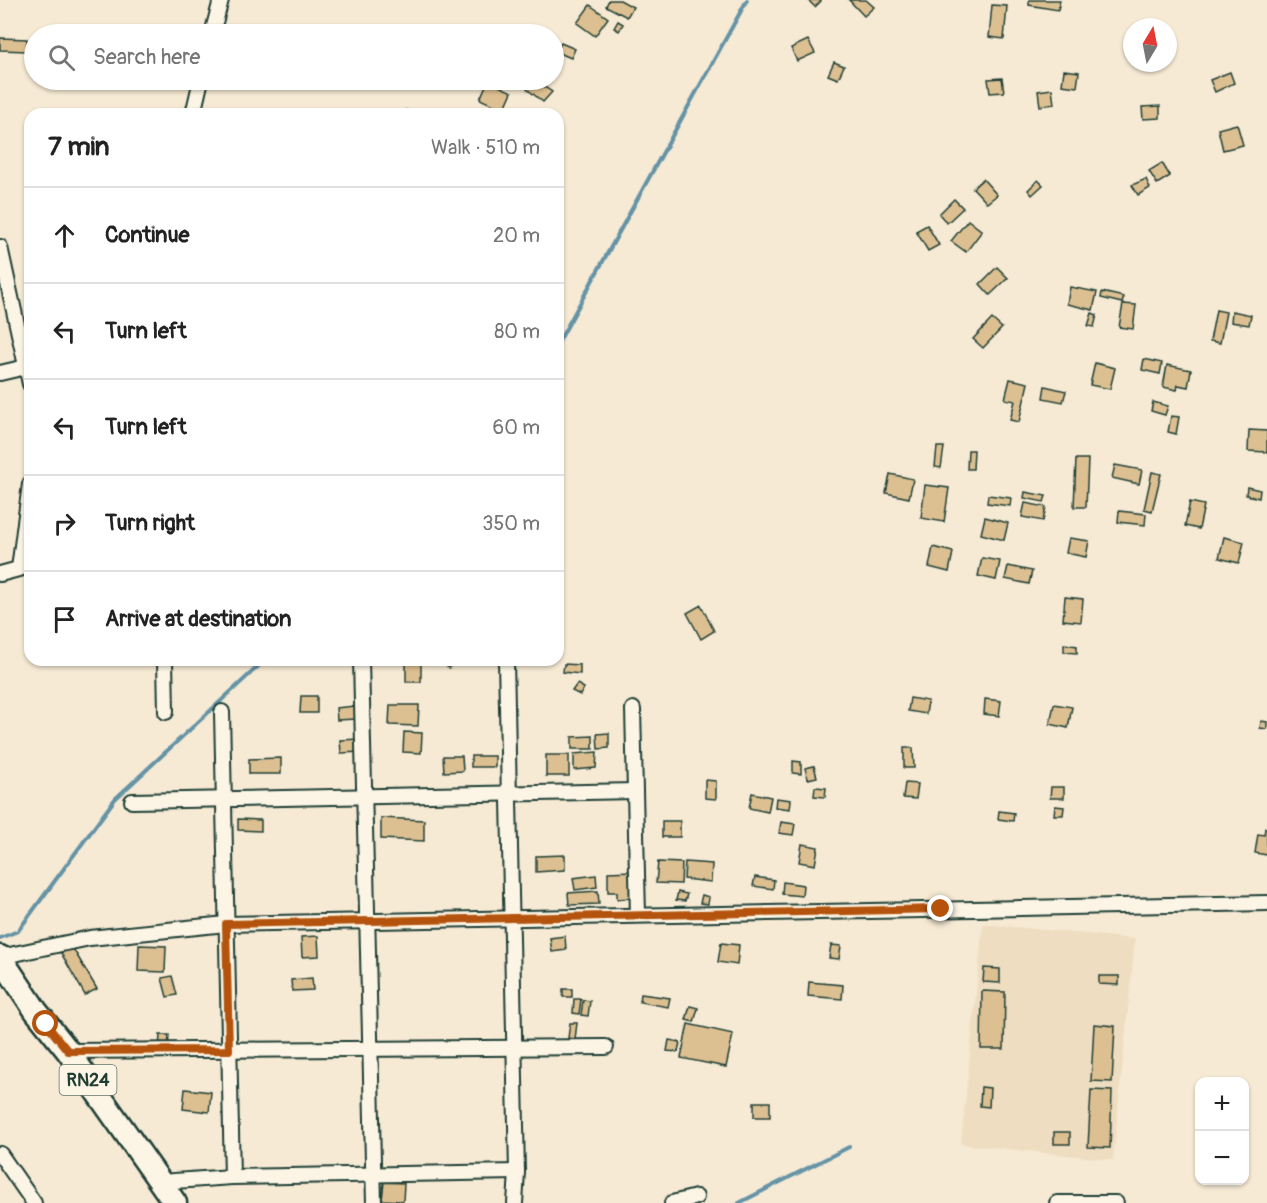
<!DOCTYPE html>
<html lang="en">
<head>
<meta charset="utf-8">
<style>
	body { margin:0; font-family:Pangolin,sans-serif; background:#f6f6f6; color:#222 }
	.controls { position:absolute; right:18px; bottom:18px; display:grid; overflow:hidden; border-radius:12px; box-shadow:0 2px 4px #0004 }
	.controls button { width:54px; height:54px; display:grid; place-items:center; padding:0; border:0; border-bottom:2px solid #e0e0e0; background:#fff; color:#222; font:30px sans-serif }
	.compass { position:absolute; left:1123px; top:18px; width:54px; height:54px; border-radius:50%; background:#fff; box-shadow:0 2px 4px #0004; rotate:10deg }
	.stop { position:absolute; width:18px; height:18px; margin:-14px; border:4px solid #b45309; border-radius:50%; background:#fff }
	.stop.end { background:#b45309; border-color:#fff; box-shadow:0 2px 6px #0008 }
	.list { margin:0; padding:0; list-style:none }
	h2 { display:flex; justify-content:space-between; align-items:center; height:78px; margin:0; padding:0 24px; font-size:26px }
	h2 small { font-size:20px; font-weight:400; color:#767676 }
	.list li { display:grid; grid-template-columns:39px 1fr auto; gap:18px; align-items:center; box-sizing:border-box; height:96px; padding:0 24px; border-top:2px solid #e0e0e0 }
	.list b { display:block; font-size:22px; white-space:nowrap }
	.list em { font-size:20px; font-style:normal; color:#767676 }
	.icon { flex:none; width:33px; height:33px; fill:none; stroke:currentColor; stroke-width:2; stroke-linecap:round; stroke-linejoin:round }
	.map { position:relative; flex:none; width:1267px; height:1203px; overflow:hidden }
	.search { position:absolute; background:#fff; box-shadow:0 2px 4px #0004; left:24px; top:24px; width:540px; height:66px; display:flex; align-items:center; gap:15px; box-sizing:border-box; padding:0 21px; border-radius:33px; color:#767676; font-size:22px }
	.panel { position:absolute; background:#fff; box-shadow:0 2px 4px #0004; left:24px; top:108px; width:540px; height:558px; border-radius:18px }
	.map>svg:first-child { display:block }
	.built { fill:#eeddc0 }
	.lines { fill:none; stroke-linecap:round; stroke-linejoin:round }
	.stream { stroke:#6593a6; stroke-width:4 }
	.building { fill:#ddc091; stroke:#1f3d34; stroke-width:1.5 }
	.street-casing { stroke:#1f3d34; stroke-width:18 }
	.primary-casing { stroke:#1f3d34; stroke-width:27 }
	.street { stroke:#fcf5e5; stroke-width:14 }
	.primary { stroke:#fcf5e5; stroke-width:22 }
	.route { stroke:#b45309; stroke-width:8 }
	.labels { text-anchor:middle; stroke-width:6; stroke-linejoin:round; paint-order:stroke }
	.shield { fill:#fcf5e5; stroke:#617469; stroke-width:1.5 }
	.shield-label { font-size:18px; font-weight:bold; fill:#1f3d34 }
</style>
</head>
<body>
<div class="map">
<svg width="1267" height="1203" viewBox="0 0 1267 1203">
	<rect width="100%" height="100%" fill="#f6ead4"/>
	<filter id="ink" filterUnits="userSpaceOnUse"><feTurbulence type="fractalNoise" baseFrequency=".0167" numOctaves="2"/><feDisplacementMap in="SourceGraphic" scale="12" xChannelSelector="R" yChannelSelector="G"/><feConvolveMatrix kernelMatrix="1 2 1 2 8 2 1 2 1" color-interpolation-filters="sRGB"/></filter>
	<g filter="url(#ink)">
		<polygon class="built" points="983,924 1135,939 1113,1160 961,1144"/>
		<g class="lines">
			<g class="stream">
				<polyline points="558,343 747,0"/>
				<polyline points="0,938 18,931 115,799 265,660"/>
				<polyline points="739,1203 849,1147"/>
			</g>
		</g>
		<g class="building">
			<polygon points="609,0 620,0 633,7 627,17 606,6"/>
			<polygon points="808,0 820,0 821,1 815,7"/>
			<polygon points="849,0 866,0 874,7 864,16"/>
			<polygon points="1029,0 1060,0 1058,10 1029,5"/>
			<polygon points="590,5 608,18 595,36 577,23"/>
			<polygon points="992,5 1007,6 1004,39 989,37"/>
			<polygon points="618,21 623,24 619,31 614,28"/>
			<polygon points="0,38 27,39 27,51 0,50"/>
			<polygon points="808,40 815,53 797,61 791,48"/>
			<polygon points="561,43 575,49 571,58 557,52"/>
			<polygon points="834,62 844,66 838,79 828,75"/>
			<polygon points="1064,70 1079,72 1077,87 1062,85"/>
			<polygon points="1230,72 1234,83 1215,92 1210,80"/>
			<polygon points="1002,78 1004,92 990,93 988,79"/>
			<polygon points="394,80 420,80 420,84"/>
			<polygon points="534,80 552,92 543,102 527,89"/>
			<polygon points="488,81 512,92 504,110 480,99"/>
			<polygon points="1052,89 1054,104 1040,106 1038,91"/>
			<polygon points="1160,106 1160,118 1143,119 1142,107"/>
			<polygon points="405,110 423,113 423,114 404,114"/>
			<polygon points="1237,124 1243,145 1223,150 1218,129"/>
			<polygon points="1162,163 1170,176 1157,184 1149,171"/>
			<polygon points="983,179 997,195 987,203 973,188"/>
			<polygon points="1146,179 1150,188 1138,195 1132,185"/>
			<polygon points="1038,180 1043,185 1032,195 1028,190"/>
			<polygon points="954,199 963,208 947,223 939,214"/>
			<polygon points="968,220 982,231 966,252 951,241"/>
			<polygon points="927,225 939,245 928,251 916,231"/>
			<polygon points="997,267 1008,278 990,295 980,284"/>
			<polygon points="1070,287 1097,292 1093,310 1067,304"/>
			<polygon points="1102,292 1124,297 1122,303 1101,298"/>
			<polygon points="1123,304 1136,305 1133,329 1119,327"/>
			<polygon points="1216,310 1226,312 1220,343 1210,341"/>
			<polygon points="1232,311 1251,315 1249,325 1231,322"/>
			<polygon points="1092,313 1097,315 1094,327 1088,326"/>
			<polygon points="992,319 1002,328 983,348 973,339"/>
			<polygon points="1144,359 1162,363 1160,374 1142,370"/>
			<polygon points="1095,363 1115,368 1110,389 1090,385"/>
			<polygon points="1167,365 1191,370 1188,387 1178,385 1177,390 1163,387"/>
			<polygon points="1010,379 1028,383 1019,422 1010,420 1015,401 1005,399"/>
			<polygon points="1045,386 1066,391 1063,402 1043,398"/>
			<polygon points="1153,402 1168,406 1165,415 1151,411"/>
			<polygon points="1171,416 1179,417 1176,434 1168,432"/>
			<polygon points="1249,430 1267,431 1267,452 1248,451"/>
			<polygon points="937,447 944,447 941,468 935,467"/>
			<polygon points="968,450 974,450 973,469 967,469"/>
			<polygon points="1076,459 1088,459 1086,507 1074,507"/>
			<polygon points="1115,465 1142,470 1139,484 1112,478"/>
			<polygon points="1152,472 1161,474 1152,511 1144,509"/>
			<polygon points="890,474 913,479 909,498 886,493"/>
			<polygon points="925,485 949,488 944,522 921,518"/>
			<polygon points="1247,487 1260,490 1259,498 1246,495"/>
			<polygon points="1025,492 1046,496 1044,502 1024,498"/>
			<polygon points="988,495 1011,498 1010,506 987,503"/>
			<polygon points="1190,502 1204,505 1199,529 1185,526"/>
			<polygon points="1025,503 1046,507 1043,521 1022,517"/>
			<polygon points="1119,511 1146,514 1145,525 1118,522"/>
			<polygon points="985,517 1008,523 1004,540 981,534"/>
			<polygon points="1224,537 1244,542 1239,563 1219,558"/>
			<polygon points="1069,538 1089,541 1086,557 1066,553"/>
			<polygon points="933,547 953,552 949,572 929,567"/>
			<polygon points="982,558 1000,561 996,580 978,576"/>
			<polygon points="1008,566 1032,571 1029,584 1005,579"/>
			<polygon points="1065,597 1083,599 1081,622 1063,620"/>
			<polygon points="701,605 714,631 701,639 687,613"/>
			<polygon points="1064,644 1077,646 1077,653 1064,652"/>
			<polygon points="437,660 454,660 449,668"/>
			<rect x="406" y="662" width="15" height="20"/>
			<polygon points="564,664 580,665 580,674 563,672"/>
			<polygon points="577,684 584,688 580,695 572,691"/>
			<polygon points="301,696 317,696 317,713 300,713"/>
			<polygon points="910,698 928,701 926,714 908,711"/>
			<polygon points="985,699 1001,701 999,716 984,714"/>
			<polygon points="1054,704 1072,707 1068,728 1050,724"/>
			<polygon points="390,705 419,705 418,726 389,725"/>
			<polygon points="355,706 356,719 337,720 336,708"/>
			<polygon points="1261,721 1267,722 1267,729 1260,728"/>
			<polygon points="404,732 422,733 421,753 403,752"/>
			<polygon points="609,733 609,748 598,749 597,734"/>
			<polygon points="593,736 593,749 572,749 572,737"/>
			<polygon points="360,739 361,752 341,753 340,740"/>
			<polygon points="904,748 913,748 914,768 904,768"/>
			<polygon points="597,752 596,768 574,770 574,754"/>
			<rect x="546" y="755" width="23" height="21"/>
			<polygon points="443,756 462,756 463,771 444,772"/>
			<rect x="471" y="756" width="24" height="11"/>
			<polygon points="281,758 281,774 249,774 249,759"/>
			<polygon points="793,761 801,762 801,774 793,773"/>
			<polygon points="814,766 817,777 808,779 805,768"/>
			<polygon points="705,780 716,781 716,799 705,798"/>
			<polygon points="905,783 918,784 916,799 903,798"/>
			<polygon points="815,787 826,788 825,797 814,796"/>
			<polygon points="1051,787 1064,787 1064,798 1050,798"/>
			<polygon points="752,793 771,797 768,812 749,808"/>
			<polygon points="776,798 791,800 790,809 775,807"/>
			<polygon points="1055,806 1064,807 1063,815 1054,815"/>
			<polygon points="999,811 1014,813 1013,821 998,819"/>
			<polygon points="381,818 424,820 424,841 381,839"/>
			<polygon points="238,819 261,820 261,831 238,830"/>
			<rect x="662" y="821" width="18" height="16"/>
			<polygon points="781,822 795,824 793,835 779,833"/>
			<polygon points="1265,828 1267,828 1267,855 1255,853 1258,834 1264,835"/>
			<polygon points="802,844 818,847 815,865 799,862"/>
			<polygon points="565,855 565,870 536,872 536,856"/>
			<polygon points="658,862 682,863 681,884 656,883"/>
			<polygon points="685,862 712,864 711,882 684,879"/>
			<polygon points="633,871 634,898 617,899 617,892 608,892 608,872"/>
			<polygon points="596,875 597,887 575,890 573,878"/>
			<polygon points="755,877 774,880 773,889 753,886"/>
			<polygon points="783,882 803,885 802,896 782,894"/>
			<polygon points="598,891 599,904 569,905 568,893"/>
			<polygon points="678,892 687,894 685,901 676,900"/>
			<polygon points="702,895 709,897 708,904 700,903"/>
			<polygon points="318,936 319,956 302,957 301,937"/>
			<polygon points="565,936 566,950 552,952 550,938"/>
			<polygon points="721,943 739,945 737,965 718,962"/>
			<polygon points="139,945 166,946 165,972 138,971"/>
			<polygon points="831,945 841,946 839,959 829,958"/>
			<polygon points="72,947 97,989 85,995 61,953"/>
			<polygon points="984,968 1000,969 1000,983 983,982"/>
			<polygon points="172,976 177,995 167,997 162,978"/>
			<polygon points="1099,976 1119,976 1119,985 1099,984"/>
			<polygon points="312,978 313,990 292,991 291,980"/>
			<polygon points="809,982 843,985 842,999 808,996"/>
			<rect x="563" y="989" width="9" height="8"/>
			<polygon points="982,991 1005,992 1004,1049 981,1049"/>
			<polygon points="641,994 670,998 668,1007 640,1002"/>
			<polygon points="574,999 581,999 579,1014 573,1013"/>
			<polygon points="583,1000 590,1001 588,1016 581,1015"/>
			<polygon points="690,1006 698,1008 694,1022 686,1020"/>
			<polygon points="570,1023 577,1023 575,1039 568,1038"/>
			<polygon points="688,1024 733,1034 726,1067 681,1058"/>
			<polygon points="1094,1024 1115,1026 1112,1082 1091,1081"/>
			<polygon points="160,1035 169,1035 168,1050 159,1049"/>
			<polygon points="669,1040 680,1042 678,1052 667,1051"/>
			<polygon points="981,1087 990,1088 989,1107 980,1106"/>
			<polygon points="185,1089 211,1092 209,1112 183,1109"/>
			<polygon points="1091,1090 1112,1091 1110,1148 1088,1147"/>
			<rect x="754" y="1102" width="16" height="15"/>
			<rect x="1054" y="1132" width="16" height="12"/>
			<polygon points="384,1182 404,1183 403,1201 382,1200"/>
		</g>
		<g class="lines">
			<g class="street-casing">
				<g id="street">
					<polyline points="212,34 221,0"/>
					<polyline points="193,114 201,80"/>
					<polyline points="0,247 30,384"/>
					<polyline points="0,373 30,366"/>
					<polyline points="19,569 30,484"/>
					<polyline points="0,574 30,566"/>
					<polyline points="165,660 166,712"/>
					<polyline points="361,660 374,1203"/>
					<polyline points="506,660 517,1172 515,1203"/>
					<polyline points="633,709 638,915"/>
					<polyline points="222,712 232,1177"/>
					<polyline points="132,801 635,791"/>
					<polyline points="0,957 90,938 226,924 1267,903"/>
					<polyline points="68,1051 606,1047"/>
					<polyline points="0,1154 34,1203"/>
					<polyline points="160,1182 232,1177 517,1172"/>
					<polyline points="672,1203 696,1197"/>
					<polyline points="1057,1203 1116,1203"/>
				</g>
			</g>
			<g class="primary-casing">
				<polyline id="primary" points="0,957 36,1011 68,1051 175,1203"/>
			</g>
			<use href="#street" class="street"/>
			<use href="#primary" class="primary"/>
		</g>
	</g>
	<g class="lines" filter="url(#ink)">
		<polyline class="route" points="46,1024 68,1051 229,1050 226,924 941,909"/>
	</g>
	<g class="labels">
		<rect class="shield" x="59.5" y="1065" width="57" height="30" rx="4.5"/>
		<g class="shield-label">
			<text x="88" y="1086">RN24</text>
		</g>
	</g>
</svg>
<div class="controls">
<button>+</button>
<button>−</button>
</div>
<svg class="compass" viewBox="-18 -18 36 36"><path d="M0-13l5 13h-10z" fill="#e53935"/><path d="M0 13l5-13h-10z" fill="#767676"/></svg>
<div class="stop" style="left:46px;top:1024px"></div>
<div class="stop end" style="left:941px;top:909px"></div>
<div class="search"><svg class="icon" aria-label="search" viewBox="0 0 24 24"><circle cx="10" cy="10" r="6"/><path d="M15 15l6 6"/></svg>Search here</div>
<section class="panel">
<h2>7 min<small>Walk · 510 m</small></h2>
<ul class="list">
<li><svg class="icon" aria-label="ahead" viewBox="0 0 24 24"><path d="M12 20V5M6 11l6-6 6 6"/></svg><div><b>Continue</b></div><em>20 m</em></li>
<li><svg class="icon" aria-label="left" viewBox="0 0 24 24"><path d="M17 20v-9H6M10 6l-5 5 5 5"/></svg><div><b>Turn left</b></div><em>80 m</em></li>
<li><svg class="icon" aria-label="left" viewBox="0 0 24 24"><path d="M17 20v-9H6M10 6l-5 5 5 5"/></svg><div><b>Turn left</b></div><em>60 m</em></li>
<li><svg class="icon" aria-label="right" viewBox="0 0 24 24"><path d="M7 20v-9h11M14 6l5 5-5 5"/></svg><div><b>Turn right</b></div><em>350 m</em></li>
<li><svg class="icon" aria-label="arrive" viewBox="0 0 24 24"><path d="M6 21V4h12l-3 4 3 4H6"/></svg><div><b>Arrive at destination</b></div></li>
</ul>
</section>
</div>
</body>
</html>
